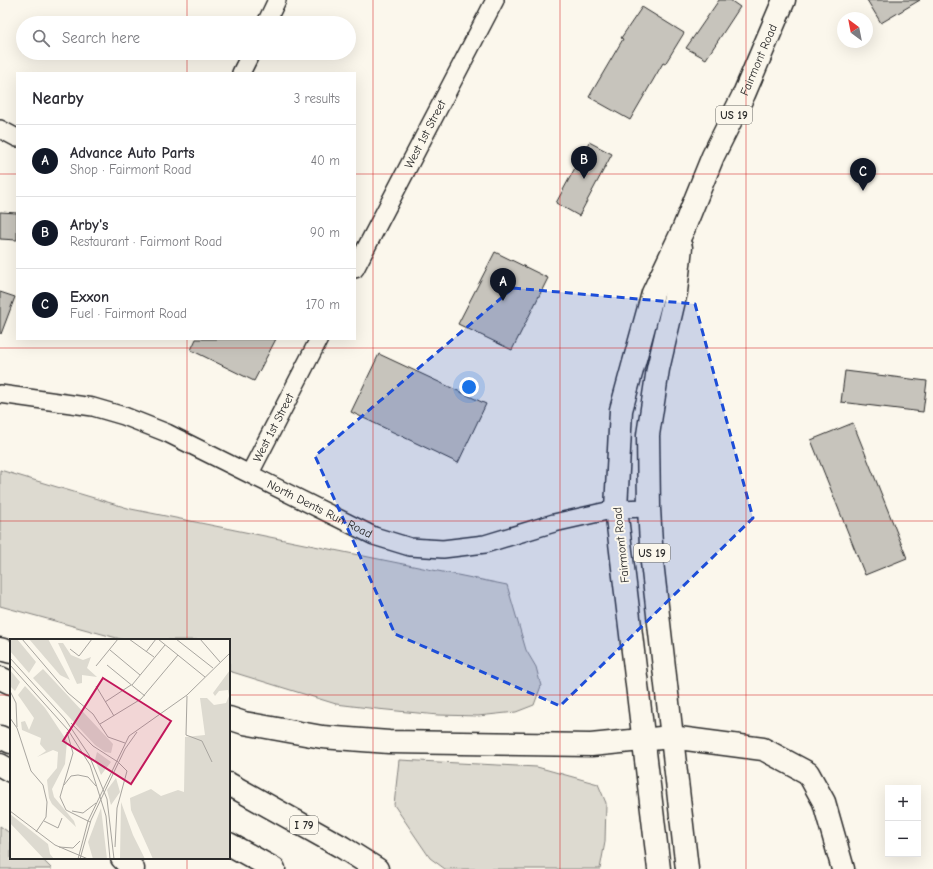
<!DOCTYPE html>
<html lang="en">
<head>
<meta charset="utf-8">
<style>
	body { margin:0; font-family:"Comic Neue",sans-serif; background:#f7f7f7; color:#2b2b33 }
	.controls { position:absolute; right:12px; bottom:12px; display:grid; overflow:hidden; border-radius:0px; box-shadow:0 4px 16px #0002 }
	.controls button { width:36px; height:36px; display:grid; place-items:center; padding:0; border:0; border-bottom:1px solid #e1e1e2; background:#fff; color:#2b2b33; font:20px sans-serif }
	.compass { position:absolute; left:837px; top:12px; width:36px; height:36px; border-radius:50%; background:#fff; box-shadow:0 4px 16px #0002; rotate:328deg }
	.you { position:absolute; left:469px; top:387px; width:14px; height:14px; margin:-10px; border:3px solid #fff; border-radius:50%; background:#1a73e8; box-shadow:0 0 0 6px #1a73e833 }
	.badge { display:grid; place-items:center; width:26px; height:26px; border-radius:50%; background:#111827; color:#fff; font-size:13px; font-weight:700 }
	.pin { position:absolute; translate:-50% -33px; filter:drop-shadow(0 1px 2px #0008) }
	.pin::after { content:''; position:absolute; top:21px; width:14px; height:12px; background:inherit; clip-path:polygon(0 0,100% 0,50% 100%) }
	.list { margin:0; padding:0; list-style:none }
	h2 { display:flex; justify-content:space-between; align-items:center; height:52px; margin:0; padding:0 16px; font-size:17px }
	h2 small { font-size:13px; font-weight:400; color:#7c7c81 }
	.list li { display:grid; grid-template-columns:26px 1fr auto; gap:12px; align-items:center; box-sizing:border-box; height:72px; padding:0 16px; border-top:1px solid #e1e1e2 }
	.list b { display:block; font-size:15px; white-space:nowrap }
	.list p { margin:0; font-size:13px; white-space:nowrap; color:#7c7c81 }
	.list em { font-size:13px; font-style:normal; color:#7c7c81 }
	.icon { flex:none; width:22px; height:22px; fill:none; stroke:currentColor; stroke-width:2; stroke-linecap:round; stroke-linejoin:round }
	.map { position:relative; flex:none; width:933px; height:869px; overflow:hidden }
	.search { position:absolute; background:#fff; box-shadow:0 4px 16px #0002; left:16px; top:16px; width:340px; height:44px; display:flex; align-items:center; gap:10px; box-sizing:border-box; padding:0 14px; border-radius:22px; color:#7c7c81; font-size:15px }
	.panel { position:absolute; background:#fff; box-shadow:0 4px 16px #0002; left:16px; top:72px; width:340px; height:268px; border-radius:0px }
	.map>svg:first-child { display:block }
	.green { fill:#dddad0; stroke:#84827e }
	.building { fill:#c7c4bc; stroke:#2b2b2b }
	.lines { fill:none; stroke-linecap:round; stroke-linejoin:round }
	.minor-casing { stroke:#2b2b2b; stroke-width:20 }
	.major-casing { stroke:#2b2b2b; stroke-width:25 }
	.highway-casing { stroke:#2b2b2b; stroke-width:25 }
	.minor { stroke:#fbf7ec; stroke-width:17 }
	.major { stroke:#fbf7ec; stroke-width:22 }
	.highway { stroke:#fbf7ec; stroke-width:22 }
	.marked { fill:#1d4ed8; fill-opacity:0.2; stroke:#1d4ed8; stroke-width:3; stroke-dasharray:8 5; stroke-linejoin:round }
	.grid { fill:none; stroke:#d62828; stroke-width:1; stroke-opacity:0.55 }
	.labels { text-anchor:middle; stroke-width:4; stroke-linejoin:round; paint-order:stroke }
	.shield { fill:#fbf7ec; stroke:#696865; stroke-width:1 }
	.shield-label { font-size:11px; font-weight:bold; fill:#2b2b2b }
	.street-label { font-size:12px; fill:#2b2b2b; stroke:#fbf7ec }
	.inset-road { fill:none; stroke:#a8a59f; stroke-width:1 }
	.view { fill:#c2185b; fill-opacity:0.15; stroke:#c2185b; stroke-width:2 }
	.inset-edge { fill:none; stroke:#2b2b2b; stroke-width:2 }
</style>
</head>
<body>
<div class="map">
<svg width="933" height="869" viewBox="0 0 933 869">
	<rect width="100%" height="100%" fill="#fbf7ec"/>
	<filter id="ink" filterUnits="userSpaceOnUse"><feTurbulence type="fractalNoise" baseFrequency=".025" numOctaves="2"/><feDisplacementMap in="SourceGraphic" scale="8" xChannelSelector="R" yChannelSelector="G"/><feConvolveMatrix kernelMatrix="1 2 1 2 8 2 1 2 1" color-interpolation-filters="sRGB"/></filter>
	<g filter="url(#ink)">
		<g class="green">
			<polygon points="0,470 131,509 507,585 526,650 536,667 541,686 534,705 516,712 478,716 438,715 377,709 336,704 229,671 229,640 124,640 0,606"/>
			<polygon points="399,760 537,767 598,784 606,803 605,842 600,869 445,869 430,858 394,805"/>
			<polygon points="0,826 11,834 11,858 41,858 52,869 0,869"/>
		</g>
		<g class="building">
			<polygon points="719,0 730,0 740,7 706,59 686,48"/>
			<polygon points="867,0 920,0 881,23"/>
			<polygon points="642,7 684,33 665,64 663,63 630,120 589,97 623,39 621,38"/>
			<polygon points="589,142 612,154 579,216 556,203"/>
			<polygon points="0,212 17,213 17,240 0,239"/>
			<polygon points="495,252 548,278 512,350 458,324"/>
			<polygon points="0,292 15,297 1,334 0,333"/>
			<polygon points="196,339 276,339 254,381 191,350"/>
			<polygon points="379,354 486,404 458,463 351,412"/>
			<polygon points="845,371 927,381 923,412 841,402"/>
			<polygon points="853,423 907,558 865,575 811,440"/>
		</g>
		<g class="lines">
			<g class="minor-casing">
				<g id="minor">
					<polyline points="266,23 277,0"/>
					<polyline points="241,73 251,53"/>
					<polyline points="0,129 17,138"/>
					<path id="s1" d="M355 269 495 0"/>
					<path id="s2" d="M0 394 93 407 124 416 167 433 374 536 410 547 443 549 485 544 554 523 616 509 649 508"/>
					<path id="s3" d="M250 473 319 339"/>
				</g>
			</g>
			<g class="major-casing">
				<g id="major">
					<polyline points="681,247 676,292 658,369 648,435 649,508 652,562 687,869"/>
					<path id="s4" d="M659 869 616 509 621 410 653 293 683 230 713 156 744 94 784 0"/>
				</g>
			</g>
			<g class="highway-casing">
				<g id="highway">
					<polyline points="0,649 11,652"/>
					<polyline points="0,678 11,683"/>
					<polyline points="229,718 244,723 322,737 389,742 591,745 671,737 763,749 808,773 824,802 843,869"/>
					<polyline points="0,737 11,742"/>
					<polyline points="0,765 11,771"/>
					<polyline points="229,784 342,847 377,869"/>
					<polyline points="229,844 274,869"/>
					<polyline points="122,858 133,869"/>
				</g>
			</g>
			<use href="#minor" class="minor"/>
			<use href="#major" class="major"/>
			<use href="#highway" class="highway"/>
		</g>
	</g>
	<path class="marked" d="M513 288 695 304 753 518 560 706 395 634 315 456Z"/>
	<path class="grid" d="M187 0V23M373 0V869M560 0V869M746 0V869M187 53V73M0 174H17M355 174H933M187 339V640M0 348H933M0 521H933M0 695H11M229 695H933M187 858V869"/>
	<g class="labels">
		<g class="shield">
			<rect x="716" y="106" width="36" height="18" rx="3"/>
			<rect x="634" y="544" width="36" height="18" rx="3"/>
			<rect x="290" y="816" width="28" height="18" rx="3"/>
		</g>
		<g class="shield-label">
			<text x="734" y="119">US 19</text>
			<text x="652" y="557">US 19</text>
			<text x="304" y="829">I 79</text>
		</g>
		<g class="street-label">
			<text dy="4" stroke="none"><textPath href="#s4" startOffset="839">Fairmont Road</textPath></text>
			<text dy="4" stroke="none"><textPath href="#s1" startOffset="152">West 1st Street</textPath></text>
			<text dy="4" stroke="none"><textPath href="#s3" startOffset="51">West 1st Street</textPath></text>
			<text dy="4" stroke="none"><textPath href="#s2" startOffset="343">North Dents Run Road</textPath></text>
			<text transform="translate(621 545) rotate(-96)" y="4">Fairmont Road</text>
		</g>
	</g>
	<g transform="translate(10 639)">
		<rect width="220" height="220" fill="#fbf7ec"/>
		<path d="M0 0H7L26 23 19 34 0 12ZM19 0H38L60 41 50 36ZM48 4H53L61 16 73 21 81 18 77 29 87 38 72 36V44L67 45ZM33 30 103 105 101 114 95 113 85 106 23 39ZM0 31 10 43 5 52 0 47ZM220 31V220H143L121 171 120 159 141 150 151 157 168 151 174 153 175 98 195 96 190 59H197L204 66 216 64 219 57 218 51 209 52 205 57 203 54ZM15 47 35 69 57 102 55 125 42 150 44 158 64 182 66 188 42 165 39 159 37 141 47 129 48 113 43 111 27 118 36 112 30 105 31 99 12 91 11 83 15 82 19 91 24 79 8 56ZM87 113 101 123 91 136 85 121ZM106 139 110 153 101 166 97 151ZM111 163 123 196 135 220H110ZM91 169 97 220H83L78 203ZM0 175 38 205 40 215 44 220H34L0 184Z" fill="#dddad0"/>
		<path class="inset-road" d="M12 0 58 54 83 75 98 98 115 104M119 0 144 18M148 0 195 38M166 0 203 29M190 0 210 23M60 10 69 17 82 0M100 11 130 36M136 13 146 0M0 19 55 80 79 116 97 160 104 220M0 26 58 91 80 126 96 177 100 220M97 26 135 57M86 27 108 0M122 46 155 6M86 47 104 77M0 52 6 64 7 88M177 57 176 96 192 102 202 123M95 63 121 46M0 79 7 89 21 132 33 146 37 163 36 178 26 193M61 84 83 107 108 123 117 132 107 169 105 208M90 85 131 60 168 16M57 93 63 114 50 158 56 171 80 183M54 146 61 137 68 136 78 138 86 147M0 172 45 206 78 220M62 172 73 174 86 164M34 182 48 189 52 179M49 208 63 209 70 202M68 220 78 182 119 97 177 56 220 14M70 220 81 181 115 110 127 93"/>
		<path class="view" d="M93 39 161 82 121 145 53 102Z"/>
		<rect width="220" height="220" class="inset-edge"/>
	</g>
</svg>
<div class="controls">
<button>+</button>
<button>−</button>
</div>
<svg class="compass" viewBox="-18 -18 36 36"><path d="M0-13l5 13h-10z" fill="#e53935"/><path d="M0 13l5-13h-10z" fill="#7c7c81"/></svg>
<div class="you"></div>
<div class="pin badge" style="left:503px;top:301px">A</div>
<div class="pin badge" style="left:584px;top:179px">B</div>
<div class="pin badge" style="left:863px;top:191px">C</div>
<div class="search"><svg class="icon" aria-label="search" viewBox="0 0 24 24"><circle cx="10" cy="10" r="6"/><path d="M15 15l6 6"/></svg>Search here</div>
<section class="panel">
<h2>Nearby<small>3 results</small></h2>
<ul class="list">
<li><span class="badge">A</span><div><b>Advance Auto Parts</b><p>Shop · Fairmont Road</p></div><em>40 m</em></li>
<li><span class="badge">B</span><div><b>Arby's</b><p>Restaurant · Fairmont Road</p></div><em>90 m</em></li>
<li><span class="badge">C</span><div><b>Exxon</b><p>Fuel · Fairmont Road</p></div><em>170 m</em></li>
</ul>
</section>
</div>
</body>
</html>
